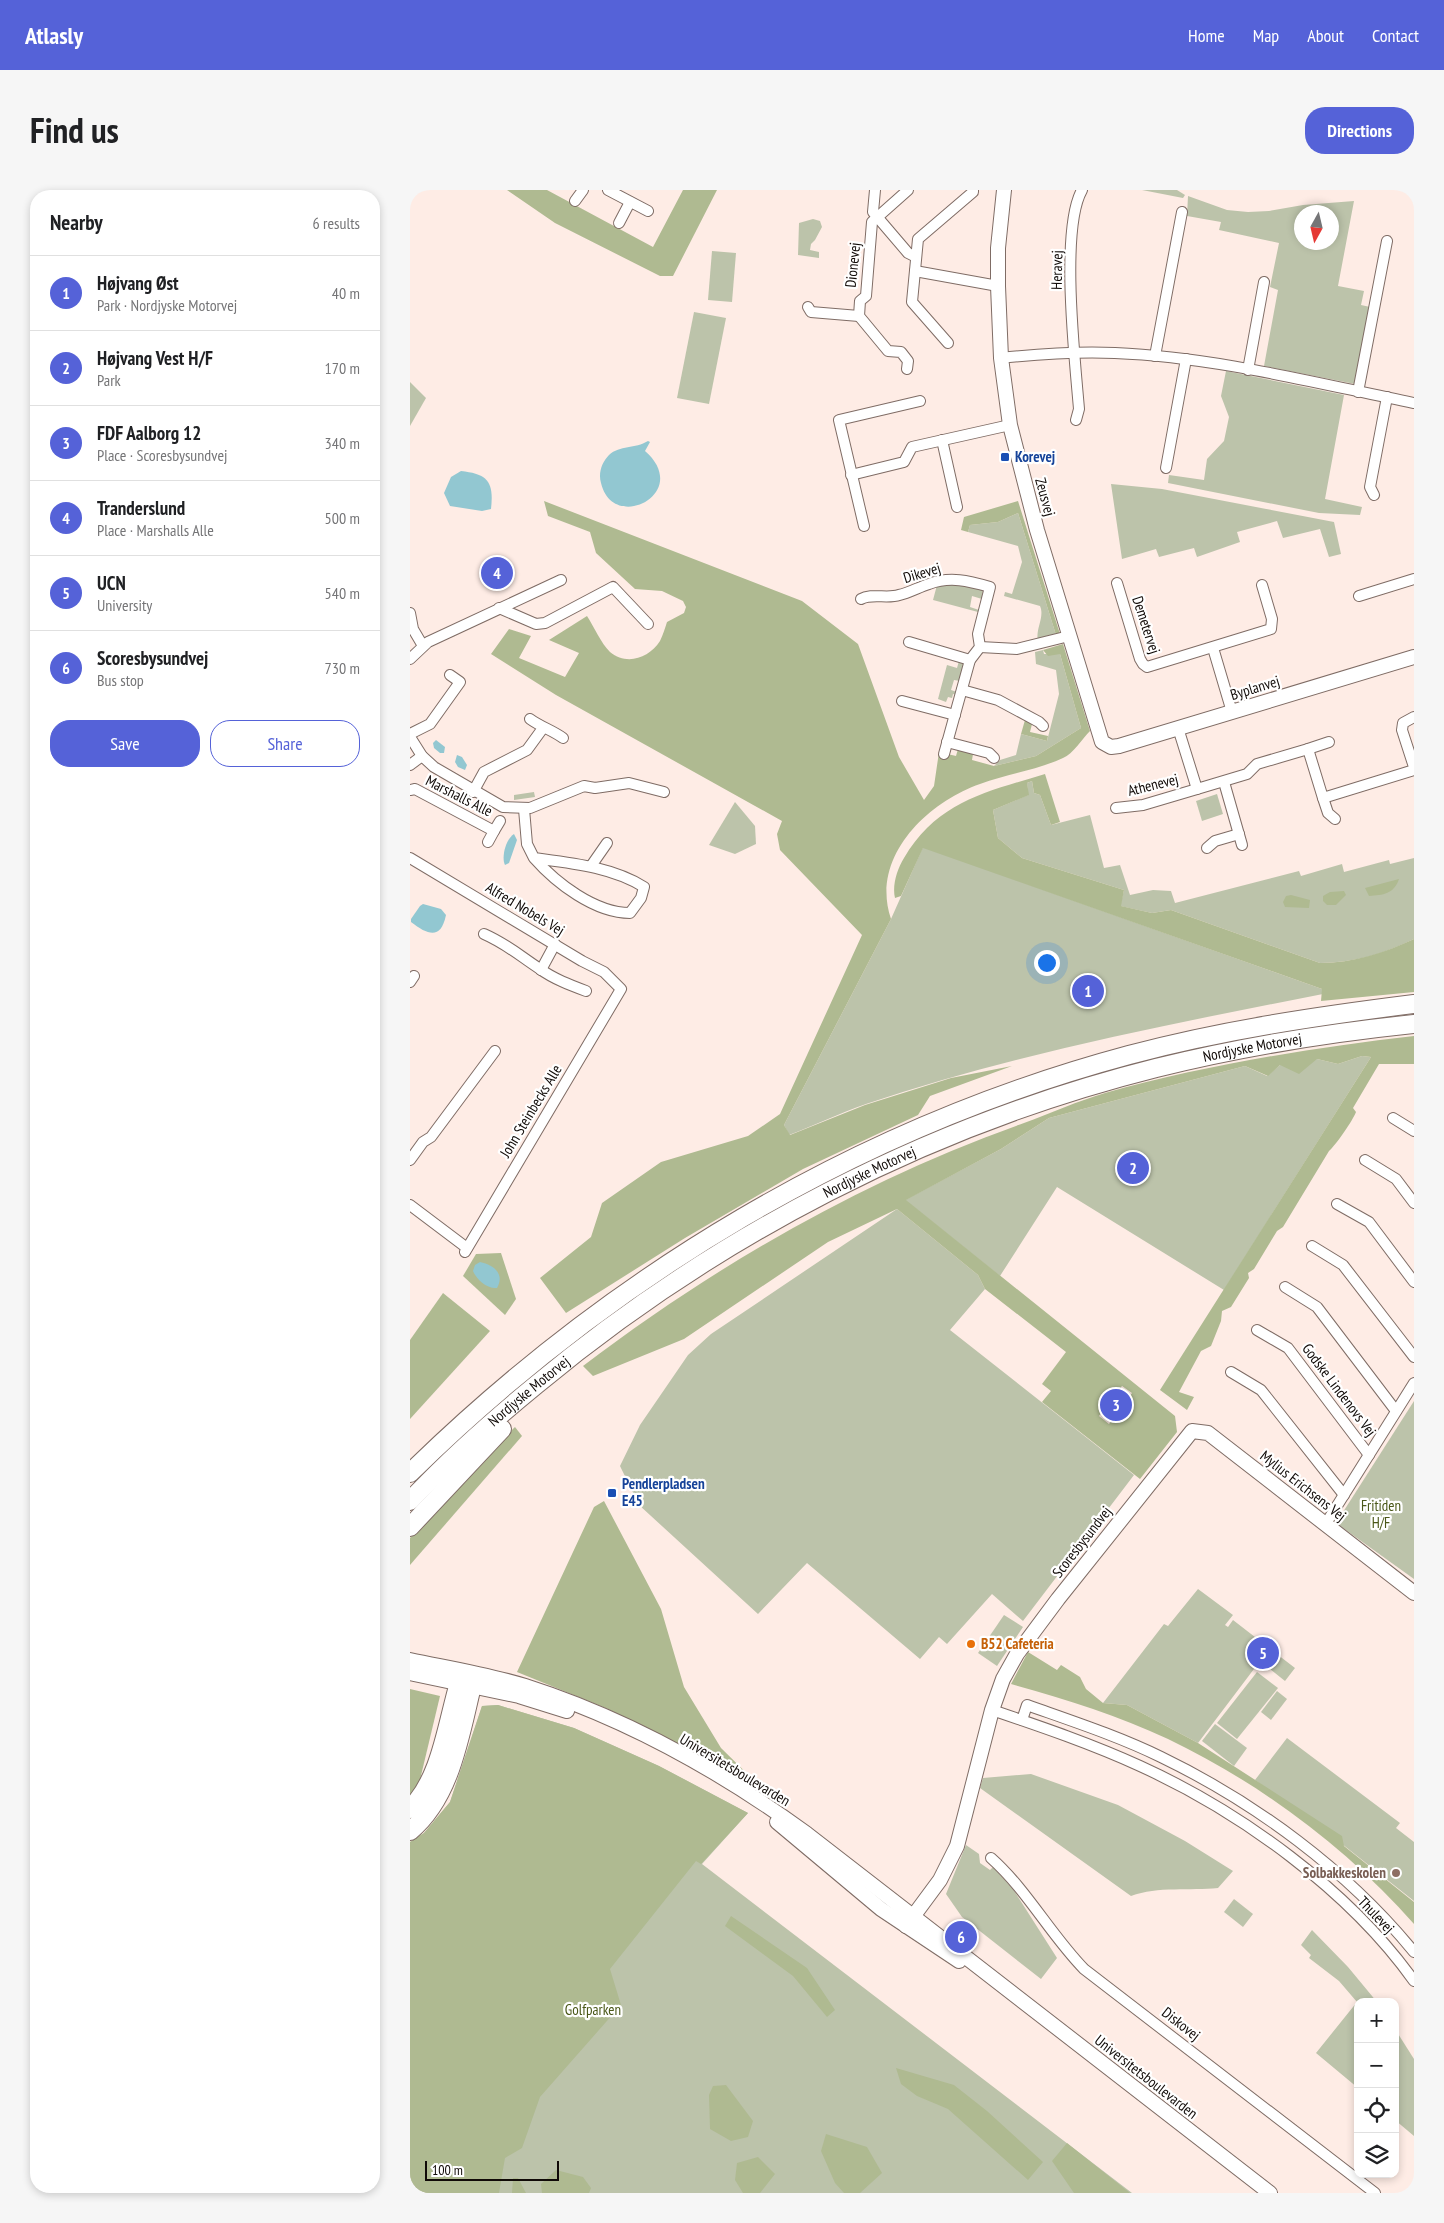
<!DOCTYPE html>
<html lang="en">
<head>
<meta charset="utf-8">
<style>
	body { margin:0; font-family:"PT Sans Narrow",sans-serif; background:#f6f6f6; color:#202124 }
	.controls { position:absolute; right:15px; bottom:15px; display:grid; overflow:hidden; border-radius:10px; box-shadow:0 2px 8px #0003 }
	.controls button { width:45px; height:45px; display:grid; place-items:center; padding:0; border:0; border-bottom:1px solid #e0e0e0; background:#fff; color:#202124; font:25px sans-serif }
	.compass { position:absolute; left:884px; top:15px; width:45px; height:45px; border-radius:50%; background:#fff; box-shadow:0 2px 8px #0003; rotate:188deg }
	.scale { position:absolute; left:15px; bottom:12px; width:134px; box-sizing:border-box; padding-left:5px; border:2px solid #100a07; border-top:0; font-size:14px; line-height:18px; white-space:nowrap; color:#100a07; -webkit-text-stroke:4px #fff; paint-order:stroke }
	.you { position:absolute; left:636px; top:772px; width:18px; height:18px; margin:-12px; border:4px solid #fff; border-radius:50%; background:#1a73e8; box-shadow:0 0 0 8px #1a73e833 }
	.badge { display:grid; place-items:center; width:32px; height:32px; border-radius:50%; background:#5562d8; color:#fff; font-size:16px; font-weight:700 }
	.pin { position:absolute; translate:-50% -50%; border:2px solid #fff; box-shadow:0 1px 5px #0006 }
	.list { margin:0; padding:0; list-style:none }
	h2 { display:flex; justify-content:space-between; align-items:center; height:65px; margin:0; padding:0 20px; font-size:21px }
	h2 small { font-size:16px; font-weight:400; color:#757577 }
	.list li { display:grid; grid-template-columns:32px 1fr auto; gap:15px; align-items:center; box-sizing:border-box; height:75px; padding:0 20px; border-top:1px solid #e0e0e0 }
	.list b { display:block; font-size:19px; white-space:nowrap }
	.list p { margin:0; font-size:16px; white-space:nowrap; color:#757577 }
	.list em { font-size:16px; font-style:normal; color:#757577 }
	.actions { display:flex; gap:10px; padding:15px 20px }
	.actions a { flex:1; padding:11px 0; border:1px solid #5562d8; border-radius:20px; text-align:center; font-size:18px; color:#5562d8 }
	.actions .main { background:#5562d8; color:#fff }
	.icon { flex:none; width:28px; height:28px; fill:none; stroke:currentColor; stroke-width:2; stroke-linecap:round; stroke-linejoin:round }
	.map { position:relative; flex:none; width:1004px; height:2003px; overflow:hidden; border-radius:20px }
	header { display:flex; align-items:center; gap:30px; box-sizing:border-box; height:70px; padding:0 25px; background:#5562d8; color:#fff }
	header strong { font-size:24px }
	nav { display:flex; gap:28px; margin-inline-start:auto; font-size:18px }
	.intro { display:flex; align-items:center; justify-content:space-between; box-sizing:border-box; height:120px; padding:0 30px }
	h1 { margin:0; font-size:35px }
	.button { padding:12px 22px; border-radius:20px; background:#5562d8; color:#fff; font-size:18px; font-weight:700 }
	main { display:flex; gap:30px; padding:0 30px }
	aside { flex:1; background:#fff; border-radius:20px; box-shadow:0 2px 8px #0003 }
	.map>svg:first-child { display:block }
	.green { fill:#bcc3aa; fill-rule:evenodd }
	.forest { fill:#afba91; fill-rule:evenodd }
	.water { fill:#92c7d1 }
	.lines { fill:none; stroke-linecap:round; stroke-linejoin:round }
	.street-casing { stroke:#7f6c65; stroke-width:12 }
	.secondary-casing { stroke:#7f6c65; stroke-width:16 }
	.highway-casing { stroke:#7f6c65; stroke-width:20 }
	.street { stroke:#fff; stroke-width:10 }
	.secondary { stroke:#fff; stroke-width:14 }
	.highway { stroke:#fff; stroke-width:18 }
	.transit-dot { fill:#1a4fb4; stroke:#fff; stroke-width:2 }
	.food-dot { fill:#e8710a; stroke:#fff; stroke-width:2 }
	.education-dot { fill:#8d6e63; stroke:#fff; stroke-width:2 }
	.labels { text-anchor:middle; stroke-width:4.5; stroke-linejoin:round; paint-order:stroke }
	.street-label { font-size:15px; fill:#100a07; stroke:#fff }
	.transit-label { font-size:15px; font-weight:bold; fill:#164399; stroke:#fff; text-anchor:start }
	.park-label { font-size:15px; fill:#4b5819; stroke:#fff }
	.food-label { font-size:15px; font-weight:bold; fill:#c56008; stroke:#fff; text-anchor:start }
	.education-label { font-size:15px; font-weight:bold; fill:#785e54; stroke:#fff; text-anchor:end }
</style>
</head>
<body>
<header>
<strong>Atlasly</strong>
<nav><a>Home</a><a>Map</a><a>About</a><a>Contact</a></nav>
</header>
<div class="intro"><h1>Find us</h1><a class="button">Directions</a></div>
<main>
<aside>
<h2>Nearby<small>6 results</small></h2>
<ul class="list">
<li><span class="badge">1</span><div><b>Højvang Øst</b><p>Park · Nordjyske Motorvej</p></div><em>40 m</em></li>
<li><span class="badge">2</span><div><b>Højvang Vest H/F</b><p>Park</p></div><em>170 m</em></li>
<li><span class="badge">3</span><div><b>FDF Aalborg 12</b><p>Place · Scoresbysundvej</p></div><em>340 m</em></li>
<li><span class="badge">4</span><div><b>Tranderslund</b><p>Place · Marshalls Alle</p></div><em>500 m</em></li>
<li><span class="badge">5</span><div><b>UCN</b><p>University</p></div><em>540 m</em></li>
<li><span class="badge">6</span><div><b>Scoresbysundvej</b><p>Bus stop</p></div><em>730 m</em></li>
</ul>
<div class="actions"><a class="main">Save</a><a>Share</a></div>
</aside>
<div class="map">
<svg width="1004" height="2003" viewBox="0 0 1004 2003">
	<rect width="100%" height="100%" fill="#feece5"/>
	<g class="green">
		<polygon points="732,0 767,0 775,5 773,8"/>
		<path d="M778 6 817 20 838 22 859 21 893 15 944 11 928 96 954 101 951 115 960 117 945 194 854 176 868 100 860 97 869 53 809 40 811 32 777 26ZM892 22H922V52H892Z"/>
		<polygon points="403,29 410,31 412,37 405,50 401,54 400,60 409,62 409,68 388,65 389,33"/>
		<polygon points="302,61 326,63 322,112 298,110"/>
		<polygon points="284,122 316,128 299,214 267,208"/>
		<polygon points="816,181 934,205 915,309 952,317 950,325 909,323 758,293 759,285 794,290 797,269 814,251 819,227 811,206"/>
		<polygon points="0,192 16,208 0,236"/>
		<polygon points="701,294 752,299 924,332 931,364 919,367 910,339 873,348 867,331 827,342 830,352 787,367 784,358 749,367 746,359 712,369"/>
		<path d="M608 323 646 445 628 451C625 439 635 427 630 416L594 406 595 402 602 404 612 372 608 356 558 342 560 335 588 332Z"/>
		<polygon points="539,393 573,400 572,409 562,406 560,417 569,420 568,422 523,410 527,395"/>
		<polygon points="633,460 634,464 650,464 671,538 626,566 584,576 590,570 606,565 611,544 637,551 649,504 646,480 626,474 625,462"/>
		<polygon points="549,471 554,474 550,491 544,490 541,500 547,502 546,505 543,504 542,508 538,507 536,512 528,509 537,475 547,478"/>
		<path d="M622 591 624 603 630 605 641 635 680 625 694 678 710 675 720 705 743 700 761 701 765 713 889 681 891 686 932 674 934 682 979 670 980 674 1004 668V749C974 764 943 773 910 773L761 720 742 723 710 716 714 700 612 668 588 648 583 620 618 605 617 593Z"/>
		<polygon points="124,602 125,607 104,610 104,605"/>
		<polygon points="807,604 813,624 792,631 786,611"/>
		<polygon points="325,612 345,636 346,654 325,664 299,655"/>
		<path d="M513 657 912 799 913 804C760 834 605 864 456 914 430 923 405 935 379 945L374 935 481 729Z"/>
		<polygon points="952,866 961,867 814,1100 647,997 590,1086 495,1010 591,959 639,928 835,876 857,886 870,875 907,869 928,874"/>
		<polygon points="487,1019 568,1085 575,1099 540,1140 724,1285 613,1431 582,1404 537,1454 529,1447 510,1469 397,1373 348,1424 229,1315 210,1276 230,1235 278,1165 301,1144"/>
		<polygon points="1004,1211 1004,1389 926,1333"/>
		<polygon points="788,1399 823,1425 815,1435 818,1437 823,1430 885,1478 875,1491 850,1471 788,1553 717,1515 693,1513 754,1434 758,1436"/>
		<polygon points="594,1425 613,1437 587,1476 568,1463"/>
		<polygon points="847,1482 868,1498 827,1549 807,1533"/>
		<polygon points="867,1501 877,1509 861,1530 851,1522"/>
		<polygon points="88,1515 164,1538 249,1576 338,1623 292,1674 722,2003 0,2003 0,1652 14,1643 40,1612 72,1516"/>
		<polygon points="805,1534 837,1558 824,1576 792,1551"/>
		<polygon points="877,1548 990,1633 986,1638 1004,1652 1004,1711 932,1654 845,1590"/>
		<path d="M621 1584 708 1615 775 1651 823 1681 808 1698C780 1701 748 1696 721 1706L570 1598 573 1588Z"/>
		<polygon points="556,1655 569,1664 570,1673 580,1680 583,1677 603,1699 647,1768 631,1789 552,1727 536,1704"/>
		<polygon points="824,1709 843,1724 833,1737 814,1722"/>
		<polygon points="902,1740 938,1777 967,1812 948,1812 948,1898 906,1863 947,1812 929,1791 899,1768 901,1765 891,1755"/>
		<polygon points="985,1839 1004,1869 1004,1946 985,1930"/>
	</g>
	<g class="forest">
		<polygon points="97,0 137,0 243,57 273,0 307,0 263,86 250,86 145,33"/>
		<path d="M134 311 392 411 448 454 489 567 514 610 524 596 529 562 546 566 548 559 563 564 562 570 584 576 626 566 671 538 650 464 638 466 633 460 653 454 680 541C672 549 663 564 653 568 627 580 597 584 570 594 516 613 460 668 481 729L374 935 380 945 455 915 541 888 602 876 520 906 508 925 393 979 275 1048 156 1123 130 1088 181 1047 192 1013 251 972 338 946 370 924 452 745 370 660 367 644 372 631 146 505 81 464 99 439 121 446 109 468 155 487 169 463 139 450 177 426C184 437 191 453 200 462 217 476 239 468 250 451 253 445 255 438 257 432L274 423 276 417 273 411 252 401 225 399 186 363 180 342 138 326Z"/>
		<polygon points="608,311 650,444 646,445 608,323 588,332 560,335 558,342 551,340 554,327"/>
		<polygon points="615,530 622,534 620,542 638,546 637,551 611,544"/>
		<path d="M635 584 650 632 641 635 630 605 624 603 622 591 617 593 619 605 583 620 588 648 612 668 714 700 711 716 742 723 761 720 910 773C943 773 974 763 1004 749V802L911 811 912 799 513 658 491 706 485 708C482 696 487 679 494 668 528 611 576 602 635 584Z"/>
		<path d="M989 689C984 704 973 705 959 706L955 698Z"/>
		<polygon points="934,701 936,705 926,715 917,715 913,711 913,706 920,702"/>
		<polygon points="881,705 900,710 899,718 875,717 873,712 876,706"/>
		<path d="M1004 846V874H969L943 918 946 922C943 930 926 955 919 961L873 1037 867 1041 844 1079 838 1083 839 1088 821 1117 812 1121 811 1131 801 1156 791 1161 769 1202 784 1207 777 1220 750 1200 961 867 952 866 928 874 907 869 889 884 870 875 858 886 835 876 639 928 591 959 496 1010 765 1226 767 1242 730 1289 632 1212 641 1201 632 1194 656 1162 575 1099 568 1085 487 1019 418 1052 274 1149 183 1186 173 1176C309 1073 453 990 614 933 641 923 668 911 695 903 796 875 900 858 1004 846ZM712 1196 722 1203 699 1234 689 1226Z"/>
		<polygon points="91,1063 106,1109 95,1125 53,1086 66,1064"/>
		<polygon points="33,1103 80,1141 0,1229 0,1150"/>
		<polygon points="105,1237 112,1246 0,1375 0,1348 81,1260"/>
		<polygon points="194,1311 251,1419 274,1497 311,1558 369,1615 285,1564 198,1519 107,1482 184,1317"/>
		<path d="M618 1462 647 1480 651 1475 670 1487 676 1499 693 1513 717 1515 788 1553 932 1646 934 1656 1004 1712V1734C937 1658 850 1593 758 1549 707 1525 655 1509 601 1494Z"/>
		<polygon points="0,1499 30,1506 9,1594 0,1606"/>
		<polygon points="88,1515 164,1538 249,1576 338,1623 291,1674 286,1671 200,1779 211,1815 130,1907 112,1958 95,1968 89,2003 0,2003 0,1652 14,1643 40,1612 72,1516"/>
		<polygon points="321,1726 397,1778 425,1820 417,1827 383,1786 315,1736"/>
		<polygon points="486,1878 544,1895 577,1921 633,1972 618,1990 538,1919 507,1906 491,1894"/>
		<polygon points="316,1895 343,1931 338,1947 321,1951 300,1939 299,1905 303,1896"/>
		<polygon points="416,1944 457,1957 472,1983 450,2003 434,2003 425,1993 411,1961"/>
		<polygon points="657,1953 720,2003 664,2003 642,1971"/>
		<polygon points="348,1967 365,1984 350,2003 333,2003 325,1990 327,1973"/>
		<polygon points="146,1980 173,1987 181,1998 179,2003 132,2003 131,1994"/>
		<polygon points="103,1988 108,1988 116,2003 102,2003"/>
	</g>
	<g class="water">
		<path d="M238 251 240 252 235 261C283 303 203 344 191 293 188 283 192 272 199 265 210 255 225 259 238 251Z"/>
		<path d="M51 281C78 284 84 292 81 319L72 321 40 316 34 303 41 287Z"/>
		<polygon points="26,550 35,557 34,563 30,563 24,558 23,553"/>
		<polygon points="47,565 52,567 57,575 55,580 48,577 45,572"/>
		<path d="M104 644 107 650 99 673 95 675C91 667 96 649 104 644Z"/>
		<path d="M13 714 31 719 36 725C31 749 19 746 1 732V729L10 716Z"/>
		<path d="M70 1072C84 1075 95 1084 87 1098 77 1099 67 1090 63 1081L65 1075Z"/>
	</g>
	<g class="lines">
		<g class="street-casing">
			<g id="street">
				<polyline points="198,0 238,21"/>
				<polyline points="465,0 463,22 498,63 506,67"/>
				<polyline points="165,11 173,0"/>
				<polyline points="209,33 220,12"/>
				<polyline points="505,81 588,96"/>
				<polyline points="398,117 401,122 449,126"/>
				<polyline points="538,153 502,112 508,49 563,2 563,0"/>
				<polyline points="745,166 772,22"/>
				<path d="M591 168C629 164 667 161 705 163 805 167 905 193 1004 213"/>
				<polyline points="497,179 498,171 491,162 478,161 449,126 450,111 456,106 462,32 498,0"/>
				<polyline points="838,180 854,92"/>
				<polyline points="948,202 977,51"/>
				<path d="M666 230 669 219C665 170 650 39 672 0"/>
				<polyline points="532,250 547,317"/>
				<polyline points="756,278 776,169"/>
				<polyline points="441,285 494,272 502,257 600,235"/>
				<polyline points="964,305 960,297 977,207"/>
				<polyline points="454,336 429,230 510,211"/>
				<polyline points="707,393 730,469 733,474 737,477 861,439 862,429 852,395"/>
				<polyline points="949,406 1004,389"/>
				<path d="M451 409C461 403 478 409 489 405 499 403 509 397 519 394 540 386 559 391 580 397L568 444 570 457 560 470 534 564"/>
				<polyline points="89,418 126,434 135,433 203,397 238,434"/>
				<polyline points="0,423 3,439 13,456"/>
				<polyline points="499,452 560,470"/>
				<polyline points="570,457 607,459 659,446"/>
				<polyline points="803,458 822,522"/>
				<polyline points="0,469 18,452 151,390"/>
				<polyline points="552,500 588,510 629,532 633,536"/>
				<polyline points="492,511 545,525"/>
				<polyline points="1004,527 993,533 992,540 1004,577"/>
				<path d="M120 529C131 537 142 540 153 548"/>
				<polyline points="768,538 787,599 837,584 847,574 898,559 913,608 1004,580"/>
				<polyline points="0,544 20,534 50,492 40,485"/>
				<polyline points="0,547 12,566 24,577 93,617 120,618 174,596 185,598 219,593 254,602"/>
				<polyline points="537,552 579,563 584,568"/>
				<polyline points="898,559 919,552"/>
				<polyline points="0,575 12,566"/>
				<polyline points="814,592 832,655"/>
				<polyline points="0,600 5,599 84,641 78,652"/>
				<polyline points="63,602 74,582 117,560 133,538"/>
				<polyline points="913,608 918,623 925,629"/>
				<polyline points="706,618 733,615 787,599"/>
				<path d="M114 619 117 654 124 668C161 673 202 677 234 697L231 708 220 723C185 723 146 693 124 668"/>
				<polyline points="84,641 90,631"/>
				<polyline points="797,658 805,651 829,644"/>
				<polyline points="0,668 172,771 194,782 211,799 55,1062"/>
				<polyline points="181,676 197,653"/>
				<path d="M74 744C97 754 110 766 130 779 144 789 160 795 176 801"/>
				<polyline points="131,780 145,754"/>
				<polyline points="0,792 4,786"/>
				<polyline points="983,928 1004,941"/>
				<polyline points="0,970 13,952 21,947 85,861"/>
				<polyline points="955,970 986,989 1004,1013"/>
				<polyline points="927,1014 959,1032 1004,1092"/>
				<polyline points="0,1015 57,1058"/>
				<polyline points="902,1056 933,1075 1004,1167"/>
				<polyline points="875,1097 907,1117 986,1221"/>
				<polyline points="847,1140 878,1158 959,1265"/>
				<polyline points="821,1182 851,1200 934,1305"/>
				<polyline points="915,1335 1004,1193"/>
				<path d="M582 1520C632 1537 682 1554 730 1576 831 1622 939 1700 1004 1791"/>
				<path d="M612 1530 617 1515C662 1531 708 1546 751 1567 846 1613 937 1680 1004 1762"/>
				<path d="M581 1668C617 1700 640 1744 674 1779L965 2003"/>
			</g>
		</g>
		<g class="secondary-casing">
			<g id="secondary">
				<polyline points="594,0 588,58 588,96 591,168 600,235 627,340 692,552 701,557 709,556 1004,467"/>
				<path d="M0 1470C38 1478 77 1484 115 1496 215 1528 312 1582 397 1644L860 2003"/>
				<polyline points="0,1483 109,1506 157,1521"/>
				<polyline points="367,1632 471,1719 549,1771"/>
				<polyline points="496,1736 530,1690 547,1656 582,1520 593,1489 607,1464 648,1409 782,1241 798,1243 1004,1403"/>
			</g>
		</g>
		<g class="highway-casing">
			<g id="highway">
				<path d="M0 1283C201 1086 447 938 719 865 813 840 908 826 1004 814"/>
				<path id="s1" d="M0 1311C39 1269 82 1231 126 1195 305 1046 519 935 746 878 831 857 917 843 1004 834"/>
				<polyline points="0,1337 92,1239"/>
				<path d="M0 1619C31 1589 37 1533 49 1493"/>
				<path d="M0 1641C41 1607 50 1545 62 1496"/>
			</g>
		</g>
		<use href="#street" class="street"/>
		<use href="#secondary" class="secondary"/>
		<use href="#highway" class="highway"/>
	</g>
	<g class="transit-dot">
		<rect x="590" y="262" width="10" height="10" rx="2.5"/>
		<rect x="197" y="1298" width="10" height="10" rx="2.5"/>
	</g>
	<circle class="food-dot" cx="561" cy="1454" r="5"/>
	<circle class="education-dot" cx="986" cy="1683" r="5"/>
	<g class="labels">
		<g class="street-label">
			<text transform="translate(443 75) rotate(-84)" y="5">Dionevej</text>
			<text transform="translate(647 80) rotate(-89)" y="5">Heravej</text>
			<text transform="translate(635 307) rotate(75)" y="5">Zeusvej</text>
			<text transform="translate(512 383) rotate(-17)" y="5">Dikevej</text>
			<text transform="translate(736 435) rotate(72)" y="5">Demetervej</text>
			<text transform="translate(845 498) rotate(-17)" y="5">Byplanvej</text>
			<text transform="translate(743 595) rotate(-14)" y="5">Athenevej</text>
			<text transform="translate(49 606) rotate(27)" y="5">Marshalls Alle</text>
			<text transform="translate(115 719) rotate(31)" y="5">Alfred Nobels Vej</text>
			<text dy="5" stroke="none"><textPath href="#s1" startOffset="972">Nordjyske Motorvej</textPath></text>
			<text transform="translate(121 921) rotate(-59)" y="5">John Steinbecks Alle</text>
			<text dy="5" stroke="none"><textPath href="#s1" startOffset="568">Nordjyske Motorvej</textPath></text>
			<text transform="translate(929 1200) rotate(53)" y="5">Godske Lindenovs Vej</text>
			<text dy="5" stroke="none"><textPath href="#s1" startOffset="162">Nordjyske Motorvej</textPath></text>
			<text transform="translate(893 1296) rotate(38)" y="5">Mylius Erichsens Vej</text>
			<text transform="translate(672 1352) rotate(-52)" y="5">Scoresbysundvej</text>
			<text transform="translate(325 1580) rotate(31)" y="5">Universitetsboulevarden</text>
			<text transform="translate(966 1725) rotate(46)" y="5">Thulevej</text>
			<text transform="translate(771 1834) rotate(38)" y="5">Diskovej</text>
			<text transform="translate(736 1887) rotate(38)" y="5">Universitetsboulevarden</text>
		</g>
		<g class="transit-label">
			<text x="605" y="272">Korevej</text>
			<text x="212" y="1299">Pendlerpladsen<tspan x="212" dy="17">E45</tspan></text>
		</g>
		<g class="park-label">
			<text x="971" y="1321">Fritiden<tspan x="971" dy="17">H/F</tspan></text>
			<text x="183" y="1825">Golfparken</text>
		</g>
		<g class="food-label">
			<text x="571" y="1459">B52 Cafeteria</text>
		</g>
		<g class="education-label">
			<text x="976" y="1688">Solbakkeskolen</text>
		</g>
	</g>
</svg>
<div class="controls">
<button>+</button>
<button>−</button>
<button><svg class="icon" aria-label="locate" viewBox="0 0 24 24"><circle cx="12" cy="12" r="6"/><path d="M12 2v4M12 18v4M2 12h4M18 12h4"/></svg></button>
<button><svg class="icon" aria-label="layers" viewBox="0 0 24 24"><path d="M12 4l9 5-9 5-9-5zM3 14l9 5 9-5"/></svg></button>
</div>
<svg class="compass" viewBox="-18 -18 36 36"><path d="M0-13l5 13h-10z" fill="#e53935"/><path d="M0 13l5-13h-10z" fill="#757577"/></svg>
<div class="scale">100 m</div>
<div class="you"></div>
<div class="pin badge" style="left:678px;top:801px">1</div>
<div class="pin badge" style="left:723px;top:978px">2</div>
<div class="pin badge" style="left:706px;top:1215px">3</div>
<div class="pin badge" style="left:87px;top:383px">4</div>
<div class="pin badge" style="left:853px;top:1463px">5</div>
<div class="pin badge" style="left:551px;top:1747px">6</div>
</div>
</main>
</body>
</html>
